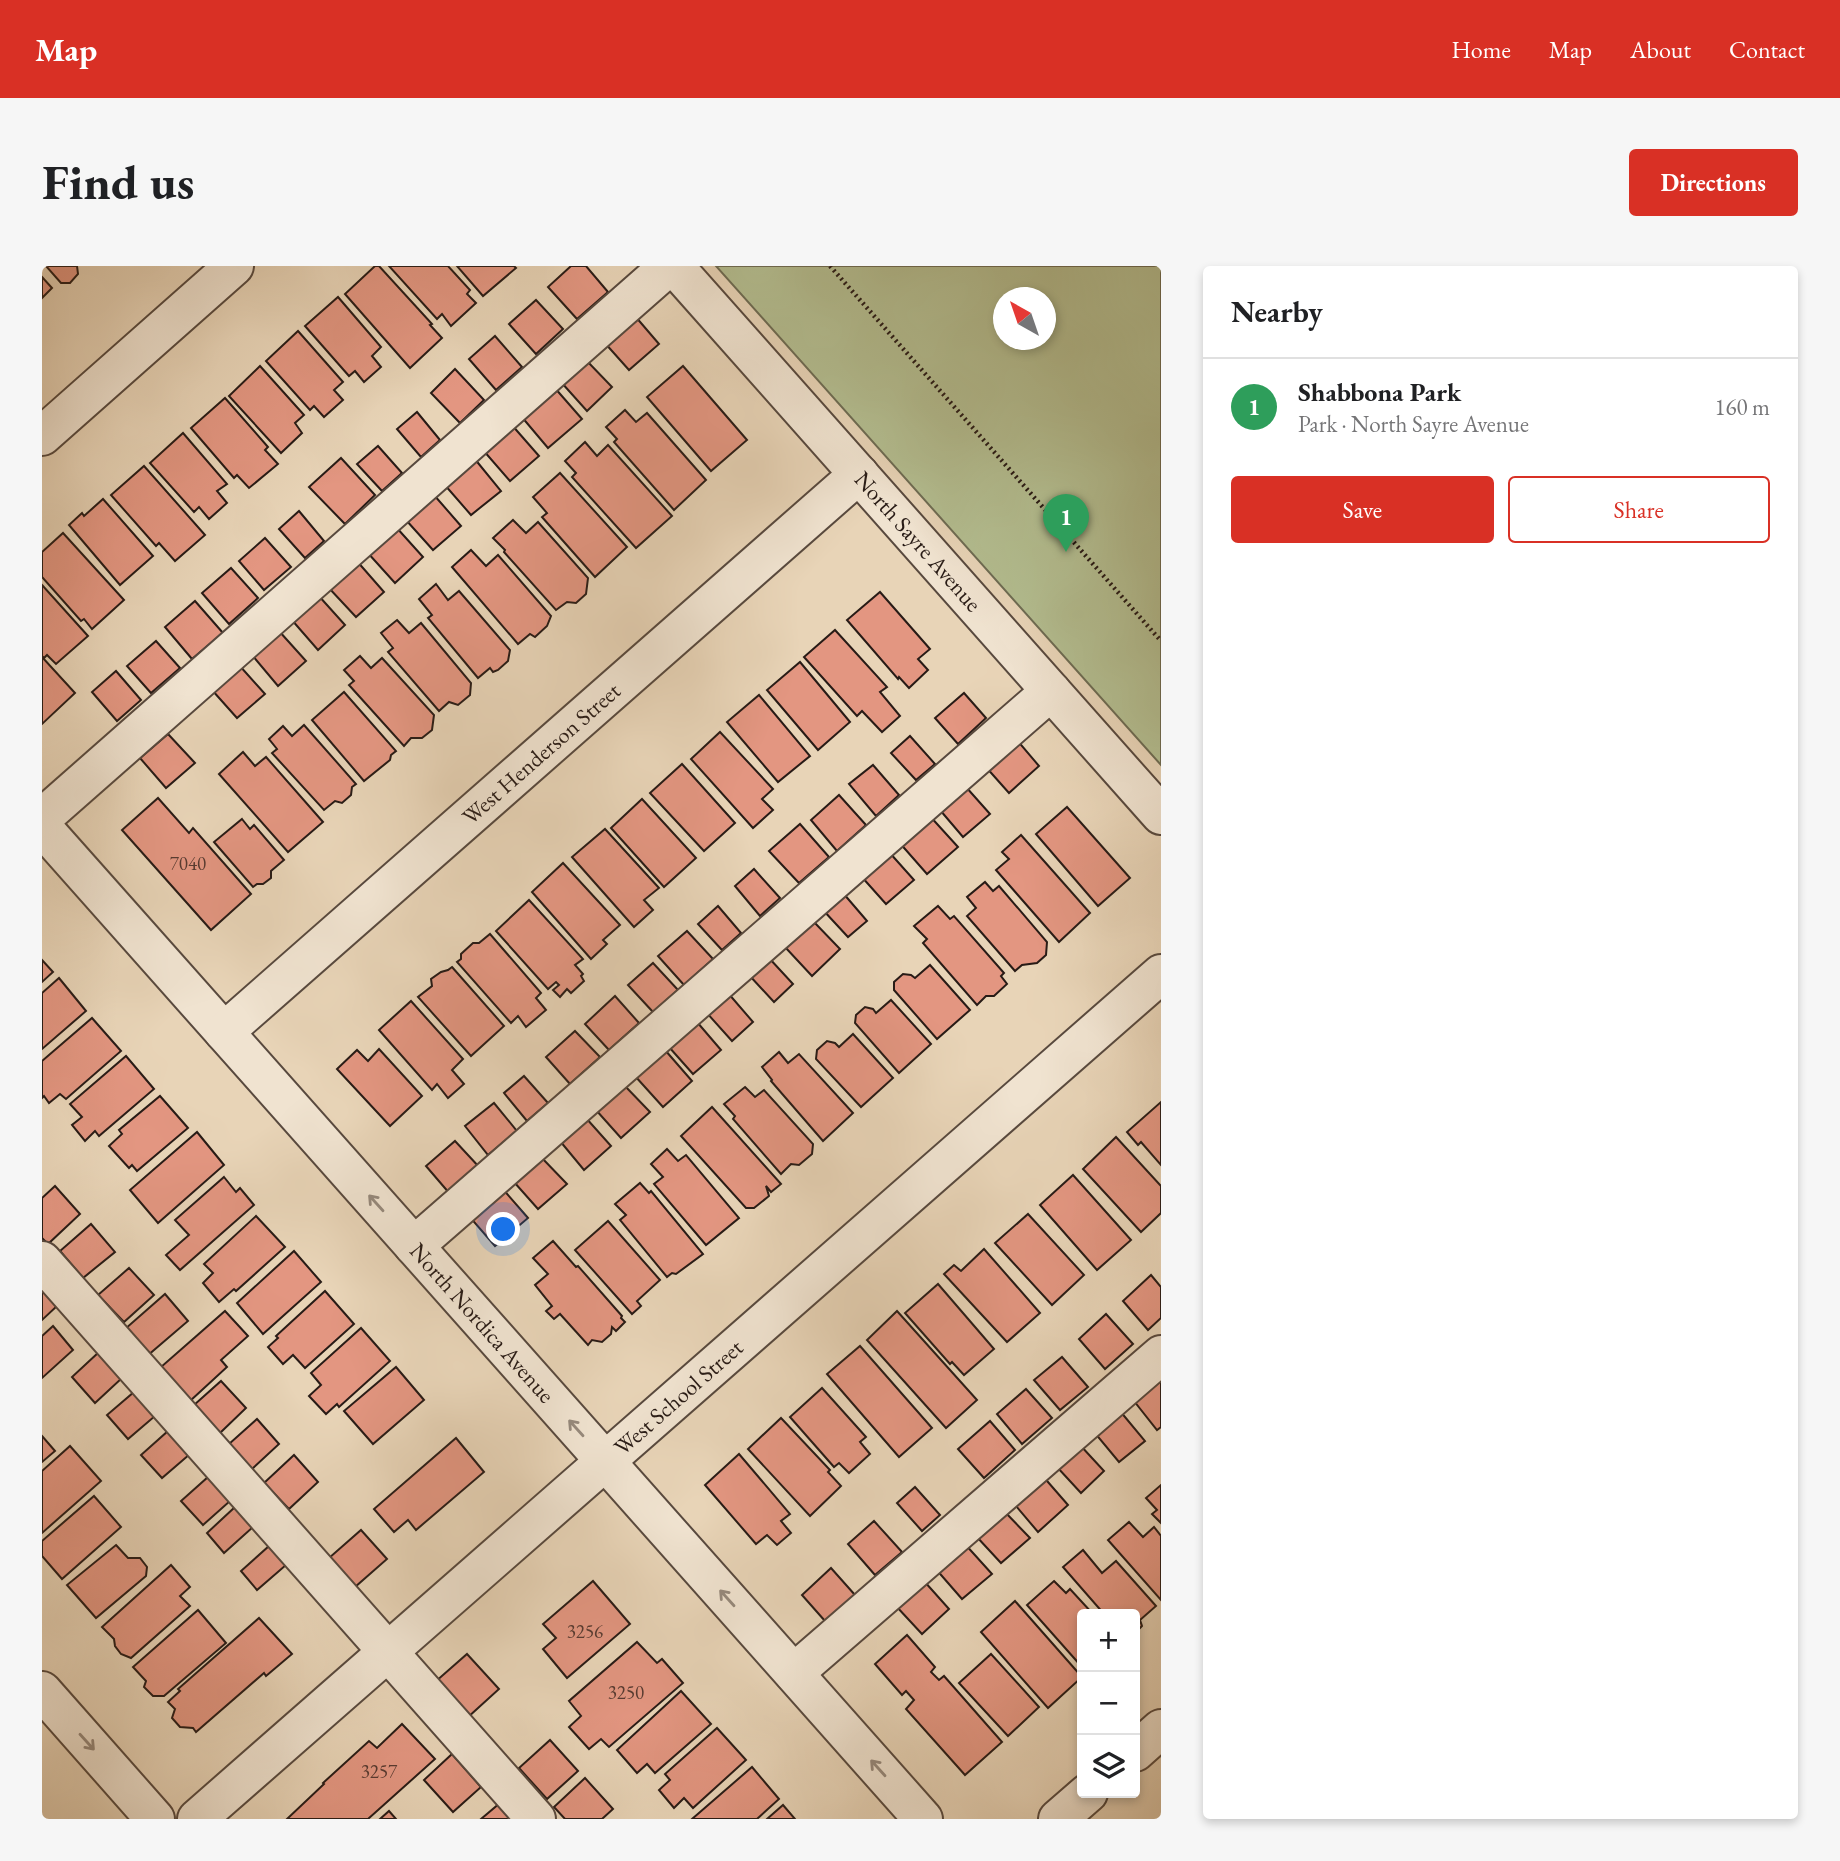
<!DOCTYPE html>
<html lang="en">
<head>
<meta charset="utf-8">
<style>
	body { margin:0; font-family:"EB Garamond",serif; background:#f6f6f6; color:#202124 }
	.controls { position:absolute; right:21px; bottom:21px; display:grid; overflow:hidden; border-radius:7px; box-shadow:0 4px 10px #0003 }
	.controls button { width:63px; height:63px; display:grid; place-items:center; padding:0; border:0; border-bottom:2px solid #e0e0e0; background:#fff; color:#202124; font:35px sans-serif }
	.compass { position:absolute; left:951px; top:21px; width:63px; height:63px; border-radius:50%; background:#fff; box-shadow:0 4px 10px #0003; rotate:320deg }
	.you { position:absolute; left:462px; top:964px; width:24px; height:24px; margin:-18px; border:5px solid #fff; border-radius:50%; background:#1a73e8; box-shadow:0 0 0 10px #1a73e833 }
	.badge { display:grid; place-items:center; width:46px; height:46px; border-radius:50%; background:#d93025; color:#fff; font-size:23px; font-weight:700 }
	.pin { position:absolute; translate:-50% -58px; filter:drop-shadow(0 2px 4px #0008) }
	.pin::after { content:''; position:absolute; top:37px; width:24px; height:21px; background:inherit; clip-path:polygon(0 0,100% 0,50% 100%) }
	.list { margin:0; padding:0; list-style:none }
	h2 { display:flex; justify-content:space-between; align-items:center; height:91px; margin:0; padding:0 28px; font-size:30px }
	h2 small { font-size:23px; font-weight:400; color:#757577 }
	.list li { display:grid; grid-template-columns:46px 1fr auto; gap:21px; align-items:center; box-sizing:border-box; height:98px; padding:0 28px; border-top:2px solid #e0e0e0 }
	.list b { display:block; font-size:26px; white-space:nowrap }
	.list p { margin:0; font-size:23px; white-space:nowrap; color:#757577 }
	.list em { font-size:23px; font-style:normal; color:#757577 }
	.actions { display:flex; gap:14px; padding:21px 28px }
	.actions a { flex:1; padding:16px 0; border:2px solid #d93025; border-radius:7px; text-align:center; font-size:24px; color:#d93025 }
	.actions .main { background:#d93025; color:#fff }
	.icon { flex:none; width:38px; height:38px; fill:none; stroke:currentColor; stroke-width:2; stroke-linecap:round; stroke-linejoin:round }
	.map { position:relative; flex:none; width:1119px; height:1553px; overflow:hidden; border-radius:7px }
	header { display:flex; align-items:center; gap:42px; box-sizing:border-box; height:98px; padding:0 35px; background:#d93025; color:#fff }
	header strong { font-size:33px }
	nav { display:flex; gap:38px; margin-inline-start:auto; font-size:24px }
	.intro { display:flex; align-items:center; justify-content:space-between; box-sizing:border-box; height:168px; padding:0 42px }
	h1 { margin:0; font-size:49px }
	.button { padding:18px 32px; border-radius:7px; background:#d93025; color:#fff; font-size:24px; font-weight:700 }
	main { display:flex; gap:42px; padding:0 42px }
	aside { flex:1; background:#fff; border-radius:7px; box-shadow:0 4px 10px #0003 }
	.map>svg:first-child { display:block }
	.green { fill:#b3bd90; stroke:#6e6c53; stroke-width:2; fill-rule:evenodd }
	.building { fill:#e39681; stroke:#281b16; stroke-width:2 }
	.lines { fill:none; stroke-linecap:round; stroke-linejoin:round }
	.minor-casing { stroke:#58493e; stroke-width:42 }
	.path { stroke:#281b16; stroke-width:4.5; stroke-dasharray:2 3.5; stroke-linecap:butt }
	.minor { stroke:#f0e3d0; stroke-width:38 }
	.oneway { stroke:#96897c }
	.labels { text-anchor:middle; stroke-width:7; stroke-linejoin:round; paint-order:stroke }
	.number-label { font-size:19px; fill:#573a31 }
	.street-label { font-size:23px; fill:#281b16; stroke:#f0e3d0 }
</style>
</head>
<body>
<header>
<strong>Map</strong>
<nav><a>Home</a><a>Map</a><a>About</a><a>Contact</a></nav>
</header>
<div class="intro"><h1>Find us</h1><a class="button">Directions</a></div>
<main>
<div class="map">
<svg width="1119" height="1553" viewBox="0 0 1119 1553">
	<rect width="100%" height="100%" fill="#e8d4b7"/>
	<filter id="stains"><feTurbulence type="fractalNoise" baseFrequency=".00286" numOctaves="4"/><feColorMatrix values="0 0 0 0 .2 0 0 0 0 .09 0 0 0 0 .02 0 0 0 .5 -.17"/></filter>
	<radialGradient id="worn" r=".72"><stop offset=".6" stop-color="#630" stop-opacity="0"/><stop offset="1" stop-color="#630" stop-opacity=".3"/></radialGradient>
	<path class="green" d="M674 0H1119V499ZM961 32H1003V74H961Z"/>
	<g class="building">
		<polygon points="4,0 35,0 36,8 28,17 19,17"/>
		<polygon points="333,0 337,0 390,58 388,59 400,72 368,102 303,28"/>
		<polygon points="347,0 406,0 428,24 425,28 434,37 409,60 400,48 395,53"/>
		<polygon points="415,0 472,0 474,2 441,30"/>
		<polygon points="529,0 544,0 566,26 535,53 506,21"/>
		<polygon points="0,11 10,22 0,32"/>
		<polygon points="296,31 339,81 330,90 339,101 322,116 313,105 307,110 263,60"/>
		<polygon points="494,34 521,63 494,88 467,58"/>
		<polygon points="593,50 617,78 587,104 562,76"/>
		<polygon points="256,65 301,116 292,124 301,134 282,151 272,140 268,144 224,95"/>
		<polygon points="453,70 480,101 454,124 427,93"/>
		<polygon points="544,94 570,121 545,145 519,116"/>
		<polygon points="218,100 262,149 253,157 260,167 239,187 187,130"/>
		<polygon points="641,100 705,174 669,205 605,131"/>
		<polygon points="413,103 442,134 418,157 389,127"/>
		<polygon points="512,121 540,153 506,182 479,150"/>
		<polygon points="183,132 226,181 223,184 236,198 207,222 195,209 192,212 149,162"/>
		<polygon points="583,144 594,156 605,147 664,214 632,244 572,176 575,173 564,161"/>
		<polygon points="375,146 398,174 379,191 355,163"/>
		<polygon points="469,158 497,190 468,215 441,184"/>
		<polygon points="141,167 185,218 175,225 185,237 167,253 157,241 152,246 108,197"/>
		<polygon points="543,176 555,190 566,179 630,250 594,282 530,211 534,207 523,195"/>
		<polygon points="336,180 360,207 340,225 315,198"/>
		<polygon points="299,192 333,229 303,258 267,221"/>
		<polygon points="432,192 459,225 429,249 402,218"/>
		<polygon points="102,200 163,269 133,295 117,277 114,280 69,229"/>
		<polygon points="518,207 585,281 553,311 500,251 505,247 491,231"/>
		<polygon points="392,229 419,260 391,284 364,254"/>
		<polygon points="61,233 111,290 78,319 27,259 40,247 42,250"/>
		<polygon points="257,245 282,275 263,292 237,263"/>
		<polygon points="471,254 484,267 496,256 546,312 544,328 534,337 525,336 514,344 462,286 463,284 451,272"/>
		<polygon points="354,261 381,291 353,317 325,286"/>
		<polygon points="21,267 82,334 50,363 42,353 39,355 0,311 0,286"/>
		<polygon points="223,272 249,301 222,324 197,295"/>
		<polygon points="429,284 444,300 456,289 509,350 505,360 493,371 488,368 476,378 410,301"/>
		<polygon points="314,294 342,326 314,351 286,321"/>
		<polygon points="189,302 216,332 187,358 160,327"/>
		<polygon points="394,318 406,334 417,325 468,384 466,395 456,404 451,406 448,402 436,412 386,352 390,349 377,333"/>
		<polygon points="0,319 46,370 14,398 5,389 2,392 0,390"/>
		<polygon points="838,326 888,383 876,393 886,404 867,422 857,411 856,413 805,354"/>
		<polygon points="276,329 303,359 276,384 249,353"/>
		<polygon points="153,335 181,367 150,393 123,361"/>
		<polygon points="355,354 367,367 379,357 429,417 428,429 416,439 407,436 397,445 346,386 351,382 339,367"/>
		<polygon points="793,364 845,421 838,426 858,450 840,466 820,445 815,450 762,391"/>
		<polygon points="237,365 264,395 236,420 210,389"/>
		<polygon points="114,375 138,402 109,427 85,400"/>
		<polygon points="318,390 329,402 340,392 392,449 390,464 380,472 369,472 362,480 307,419 312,415 302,404"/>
		<polygon points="0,391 33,427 0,458"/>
		<polygon points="758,396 808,456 776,484 725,424"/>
		<polygon points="197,399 223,428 195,452 170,424"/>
		<polygon points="74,405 99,434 75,455 50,426"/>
		<polygon points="302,426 354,485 349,489 348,494 322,515 270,454"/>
		<polygon points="922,427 944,452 916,478 893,452"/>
		<polygon points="717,429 768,490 736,516 685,456"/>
		<polygon points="262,459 314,518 310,521 309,529 300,537 293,535 282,544 230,487 235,483 227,473 241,460 250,470"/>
		<polygon points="678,466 731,523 720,533 731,544 711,562 649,493"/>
		<polygon points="126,468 153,497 124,522 98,492"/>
		<polygon points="868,470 893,498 874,514 849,487"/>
		<polygon points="974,473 997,500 967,527 943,500"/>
		<polygon points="201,486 213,500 224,491 281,556 246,586 177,508"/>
		<polygon points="640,498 693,557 662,585 608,527"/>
		<polygon points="831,499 857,529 834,550 807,518"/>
		<polygon points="924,521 948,548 921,571 898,544"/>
		<polygon points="797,529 824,559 795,585 769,554"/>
		<polygon points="116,532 147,567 151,562 209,628 169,664 80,564"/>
		<polygon points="600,533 654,592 622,621 569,562"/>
		<polygon points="1025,541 1088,612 1056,640 994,568"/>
		<polygon points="886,548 916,581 885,608 856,575"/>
		<polygon points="200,553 208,563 212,559 242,594 229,605 229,612 221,618 215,618 211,621 172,576"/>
		<polygon points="758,558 787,591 757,617 727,585"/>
		<polygon points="563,563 617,622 602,634 611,644 592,661 530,591"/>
		<polygon points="979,569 1048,647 1017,676 954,604 967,593 960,586"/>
		<polygon points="847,586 872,614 844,638 819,610"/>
		<polygon points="521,597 578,659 561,674 565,678 549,693 490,626"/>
		<polygon points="712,603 738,632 718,650 693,620"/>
		<polygon points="943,616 951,625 957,620 1005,676 1004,689 995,697 980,699 973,705 925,650 934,642 925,631"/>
		<polygon points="801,627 825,655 806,671 781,644"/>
		<polygon points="487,634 541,693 533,699 541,708 539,710 542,715 529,727 525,723 518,731 511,724 517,719 514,716 506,723 454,665"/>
		<polygon points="676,640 699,667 680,684 656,658"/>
		<polygon points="896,640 908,653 912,650 962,707 959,710 965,718 952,730 944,730 935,739 881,677 885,673 872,660"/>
		<polygon points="771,655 798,683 770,710 743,681"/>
		<polygon points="645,665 671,693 642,719 616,690"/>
		<polygon points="448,668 499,727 494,732 504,744 484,761 476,750 469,757 415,696 419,693 419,688 431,677 437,677"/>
		<polygon points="727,692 751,718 732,736 707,709"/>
		<polygon points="0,694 11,706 0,716"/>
		<polygon points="611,697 636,724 611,746 586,719"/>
		<polygon points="888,699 928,744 895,773 852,724 852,716 861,708 869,709 873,712"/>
		<polygon points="410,701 462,760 429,790 376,731 390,720 389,713 399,706 406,704"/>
		<polygon points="17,712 44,745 0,783 0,727"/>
		<polygon points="686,727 711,756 690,775 664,746"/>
		<polygon points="573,730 597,757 567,784 543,758"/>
		<polygon points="849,734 889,778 857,807 813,757 814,749 823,741 831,743 834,747"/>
		<polygon points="369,735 421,793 410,804 422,818 406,832 395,818 390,824 337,764"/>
		<polygon points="50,752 79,785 24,833 18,828 7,837 2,830 0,832 0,795"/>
		<polygon points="655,756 679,784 651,808 627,781"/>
		<polygon points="533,765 558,791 528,818 504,791"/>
		<polygon points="811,768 851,812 819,841 774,793 775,784 785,775 793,777 797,781"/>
		<polygon points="337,783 380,830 348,860 295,803 315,784 326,795"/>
		<polygon points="623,784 650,815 621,841 593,810"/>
		<polygon points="737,786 746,797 757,788 811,847 781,875 729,815 730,814 720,801"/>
		<polygon points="84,790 112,823 57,870 53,865 43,875 30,859 40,851 28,838"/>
		<polygon points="482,810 506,837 485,855 462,827"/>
		<polygon points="582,819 608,846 579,872 554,844"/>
		<polygon points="703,821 713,831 722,824 771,878 770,888 757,899 749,898 739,908 691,853 693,850 682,838"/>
		<polygon points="118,830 146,862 95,905 90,899 87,902 67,880 80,868 77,864"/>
		<polygon points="1119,836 1119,899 1099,876 1096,879 1085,866"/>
		<polygon points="452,837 475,865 446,889 423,860"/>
		<polygon points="670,841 739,918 729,926 724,920 727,930 712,942 704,942 639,870"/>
		<polygon points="544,852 569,880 542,904 518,875"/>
		<polygon points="155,866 182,899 116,957 88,924"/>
		<polygon points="1074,871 1119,920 1119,947 1099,966 1041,903"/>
		<polygon points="413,875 438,902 408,928 384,900"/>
		<polygon points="625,883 636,895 644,889 697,952 664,979 612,918 621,911 609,898"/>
		<polygon points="499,891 525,918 496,943 472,916"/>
		<polygon points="1031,909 1089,974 1055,1004 998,939"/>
		<polygon points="182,911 194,926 198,922 212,939 138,1004 124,989 147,969 133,954"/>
		<polygon points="598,917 607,927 609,925 661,988 634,1008 630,1007 625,1011 578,954 584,949 573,938"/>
		<polygon points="13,920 38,948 6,978 0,972 0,932"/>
		<polygon points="460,922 486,952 453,980 426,949"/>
		<polygon points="986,948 1042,1009 1010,1039 953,977"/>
		<polygon points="214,950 243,981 194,1025 192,1023 177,1036 161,1017 171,1007 162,998"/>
		<polygon points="566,955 618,1014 595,1035 599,1040 590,1048 533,984"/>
		<polygon points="49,958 73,986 41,1012 18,985"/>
		<polygon points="511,975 534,1001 536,1000 580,1050 579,1052 583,1056 574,1065 570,1061 569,1068 560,1076 550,1074 546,1079 518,1048 512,1053 504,1045 510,1040 493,1019 506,1008 491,992"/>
		<polygon points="942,983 998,1047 965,1076 902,1008 912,999 919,1005"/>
		<polygon points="252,985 279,1016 221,1068 195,1037"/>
		<polygon points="87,1002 112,1029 82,1056 56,1029"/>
		<polygon points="1109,1009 1119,1021 1119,1052 1106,1064 1081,1035"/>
		<polygon points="896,1018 952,1083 922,1109 910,1096 908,1098 863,1047"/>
		<polygon points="0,1024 15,1040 0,1054"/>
		<polygon points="283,1025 312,1058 263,1102 251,1089 241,1098 226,1081 236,1072 234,1070"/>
		<polygon points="123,1028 146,1055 105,1090 83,1063"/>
		<polygon points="183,1045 206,1070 179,1094 185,1101 148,1135 119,1101"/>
		<polygon points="855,1045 935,1134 904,1162 825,1074"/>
		<polygon points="1064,1048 1091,1078 1063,1103 1037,1073"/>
		<polygon points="11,1060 31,1084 0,1112 0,1070"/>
		<polygon points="319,1062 348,1095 297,1141 295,1138 284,1148 267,1130 279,1119 269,1107"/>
		<polygon points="818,1080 890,1162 857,1191 785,1108"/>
		<polygon points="57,1086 80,1112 53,1137 30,1111"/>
		<polygon points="1020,1091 1046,1121 1018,1144 992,1114"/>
		<polygon points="354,1101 382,1134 331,1178 302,1145"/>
		<polygon points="1119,1114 1119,1161 1115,1164 1092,1135"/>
		<polygon points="179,1115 204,1142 178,1167 152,1139"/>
		<polygon points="780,1122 824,1171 818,1176 828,1188 807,1207 797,1197 792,1201 748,1151"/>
		<polygon points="984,1123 1010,1152 980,1178 955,1148"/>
		<polygon points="92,1126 113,1150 86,1173 65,1149"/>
		<polygon points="1078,1145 1103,1175 1077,1196 1052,1166"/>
		<polygon points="739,1152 788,1204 786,1206 799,1220 768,1250 706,1183"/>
		<polygon points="215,1153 237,1178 210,1203 187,1178"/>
		<polygon points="948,1155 973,1184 942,1212 916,1183"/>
		<polygon points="126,1165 148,1188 120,1212 99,1189"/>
		<polygon points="0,1170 13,1185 0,1196"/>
		<polygon points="414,1172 442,1206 374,1264 366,1254 352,1266 332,1243"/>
		<polygon points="1038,1179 1062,1205 1039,1227 1015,1201"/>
		<polygon points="28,1180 59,1215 0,1267 0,1205"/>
		<polygon points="697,1188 748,1248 739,1255 749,1267 735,1279 725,1269 714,1278 663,1219"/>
		<polygon points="252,1189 276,1216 247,1243 222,1217"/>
		<polygon points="999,1208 1026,1239 996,1266 969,1234"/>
		<polygon points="166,1211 188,1235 161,1259 139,1235"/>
		<polygon points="1119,1219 1119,1257 1110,1248 1115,1244 1104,1232"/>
		<polygon points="873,1221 898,1249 880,1265 855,1237"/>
		<polygon points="52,1230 79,1261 20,1313 0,1290 0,1275"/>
		<polygon points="193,1241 211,1261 182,1287 165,1267"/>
		<polygon points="962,1245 988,1272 959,1297 934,1270"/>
		<polygon points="832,1255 860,1286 833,1309 806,1278"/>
		<polygon points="1087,1256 1101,1271 1112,1261 1119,1270 1119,1334 1066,1274"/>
		<polygon points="319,1264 345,1293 313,1321 287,1292"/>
		<polygon points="922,1277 950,1308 920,1333 893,1302"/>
		<polygon points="74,1279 86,1292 98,1292 105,1301 104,1310 54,1352 25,1319"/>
		<polygon points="227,1280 244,1299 215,1324 199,1305"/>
		<polygon points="1041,1284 1060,1307 1074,1295 1114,1340 1098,1354 1100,1360 1093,1367 1093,1348 1062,1348 1021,1301"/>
		<polygon points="129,1299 148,1321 138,1330 148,1340 89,1392 79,1388 73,1380 72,1373 60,1361"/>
		<polygon points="789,1302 813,1329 783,1355 760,1329"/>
		<polygon points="551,1315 588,1358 525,1412 501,1383 514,1372 501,1358"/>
		<polygon points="882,1315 907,1343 880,1368 854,1340"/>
		<polygon points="1012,1315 1024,1327 1028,1323 1051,1348 1040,1348 1040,1401 985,1339"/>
		<polygon points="973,1335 1040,1411 1006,1442 939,1366"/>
		<polygon points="156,1344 184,1377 122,1430 111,1430 102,1421 104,1415 91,1401"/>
		<polygon points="217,1352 250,1388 224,1410 222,1407 154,1466 151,1462 138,1461 130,1452 133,1443 126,1436 138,1425 136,1423"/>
		<polygon points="865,1369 893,1401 889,1406 897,1414 902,1410 960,1476 923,1509 864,1443 872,1434 864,1425 860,1429 833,1398"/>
		<polygon points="595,1376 615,1397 620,1393 641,1417 567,1481 559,1473 547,1483 527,1461 539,1450 527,1435"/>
		<polygon points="425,1388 457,1423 425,1452 393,1416"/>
		<polygon points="949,1388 997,1441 966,1470 917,1417"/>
		<polygon points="639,1425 669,1458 613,1507 605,1498 595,1507 575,1484"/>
		<polygon points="360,1458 393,1493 326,1553 245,1553 282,1518 281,1517 327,1475 335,1482"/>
		<polygon points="675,1462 704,1494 651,1542 642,1532 632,1542 617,1524 628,1514 623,1508"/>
		<polygon points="508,1474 536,1505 505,1533 477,1502"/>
		<polygon points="410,1488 439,1521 411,1546 382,1514"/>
		<polygon points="710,1501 737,1533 715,1553 650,1553"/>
		<polygon points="543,1512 571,1543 560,1553 523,1553 512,1541"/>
		<polygon points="458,1537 471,1553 439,1553"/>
		<polygon points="741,1539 753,1553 725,1553"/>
		<polygon points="347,1545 354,1553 338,1553"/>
	</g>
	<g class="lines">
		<g class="minor-casing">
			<g id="minor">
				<path id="s1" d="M632 0 1119 549"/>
				<polyline points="0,170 192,0"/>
				<polyline points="0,552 627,0"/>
				<path id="s2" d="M0 561 881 1553"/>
				<path id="s3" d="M182 766 817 208"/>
				<polyline points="372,980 1009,425"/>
				<polyline points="0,995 494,1553"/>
				<polyline points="752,1407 1119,1089"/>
				<polyline points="0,1425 113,1553"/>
				<polyline points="1093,1486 1119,1463"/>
				<path id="s4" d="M155 1553 1119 708"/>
				<polyline points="1016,1553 1046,1527"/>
			</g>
		</g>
		<polyline class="path" points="788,0 1119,375"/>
		<use href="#minor" class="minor"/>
	</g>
	<defs><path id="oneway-shaft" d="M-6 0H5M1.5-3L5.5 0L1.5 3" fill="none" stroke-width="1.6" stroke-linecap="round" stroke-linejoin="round" transform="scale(1.75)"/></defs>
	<g class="oneway">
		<use href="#oneway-shaft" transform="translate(334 937) rotate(-132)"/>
		<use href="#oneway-shaft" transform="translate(534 1162) rotate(-132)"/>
		<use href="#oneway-shaft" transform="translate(685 1332) rotate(-132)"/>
		<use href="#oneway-shaft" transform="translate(45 1476) rotate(48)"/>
		<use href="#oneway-shaft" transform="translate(836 1502) rotate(-132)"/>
	</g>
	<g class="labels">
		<g class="number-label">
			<text x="146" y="604">7040</text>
			<text x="543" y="1372">3256</text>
			<text x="584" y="1433">3250</text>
			<text x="337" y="1512">3257</text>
		</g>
		<g class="street-label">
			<text dy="8" stroke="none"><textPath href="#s1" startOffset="368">North Sayre Avenue</textPath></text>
			<text dy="8" stroke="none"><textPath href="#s3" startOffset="422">West Henderson Street</textPath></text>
			<text dy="8" stroke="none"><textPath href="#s2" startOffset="663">North Nordica Avenue</textPath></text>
			<text dy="8" stroke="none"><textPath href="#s4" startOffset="640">West School Street</textPath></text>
		</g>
	</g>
	<rect width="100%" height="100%" filter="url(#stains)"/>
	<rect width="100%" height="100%" fill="url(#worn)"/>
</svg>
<div class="controls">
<button>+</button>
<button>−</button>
<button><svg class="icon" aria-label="layers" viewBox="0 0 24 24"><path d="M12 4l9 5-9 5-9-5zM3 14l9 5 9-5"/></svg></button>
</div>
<svg class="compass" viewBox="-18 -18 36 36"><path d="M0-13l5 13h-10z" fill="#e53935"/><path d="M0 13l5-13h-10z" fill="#757577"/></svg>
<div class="you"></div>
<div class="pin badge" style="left:1024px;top:286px;background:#2e9e5b">1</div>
</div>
<aside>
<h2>Nearby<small></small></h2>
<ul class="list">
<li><span class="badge" style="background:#2e9e5b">1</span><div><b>Shabbona Park</b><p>Park · North Sayre Avenue</p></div><em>160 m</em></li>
</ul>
<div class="actions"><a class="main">Save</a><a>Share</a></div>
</aside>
</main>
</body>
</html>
